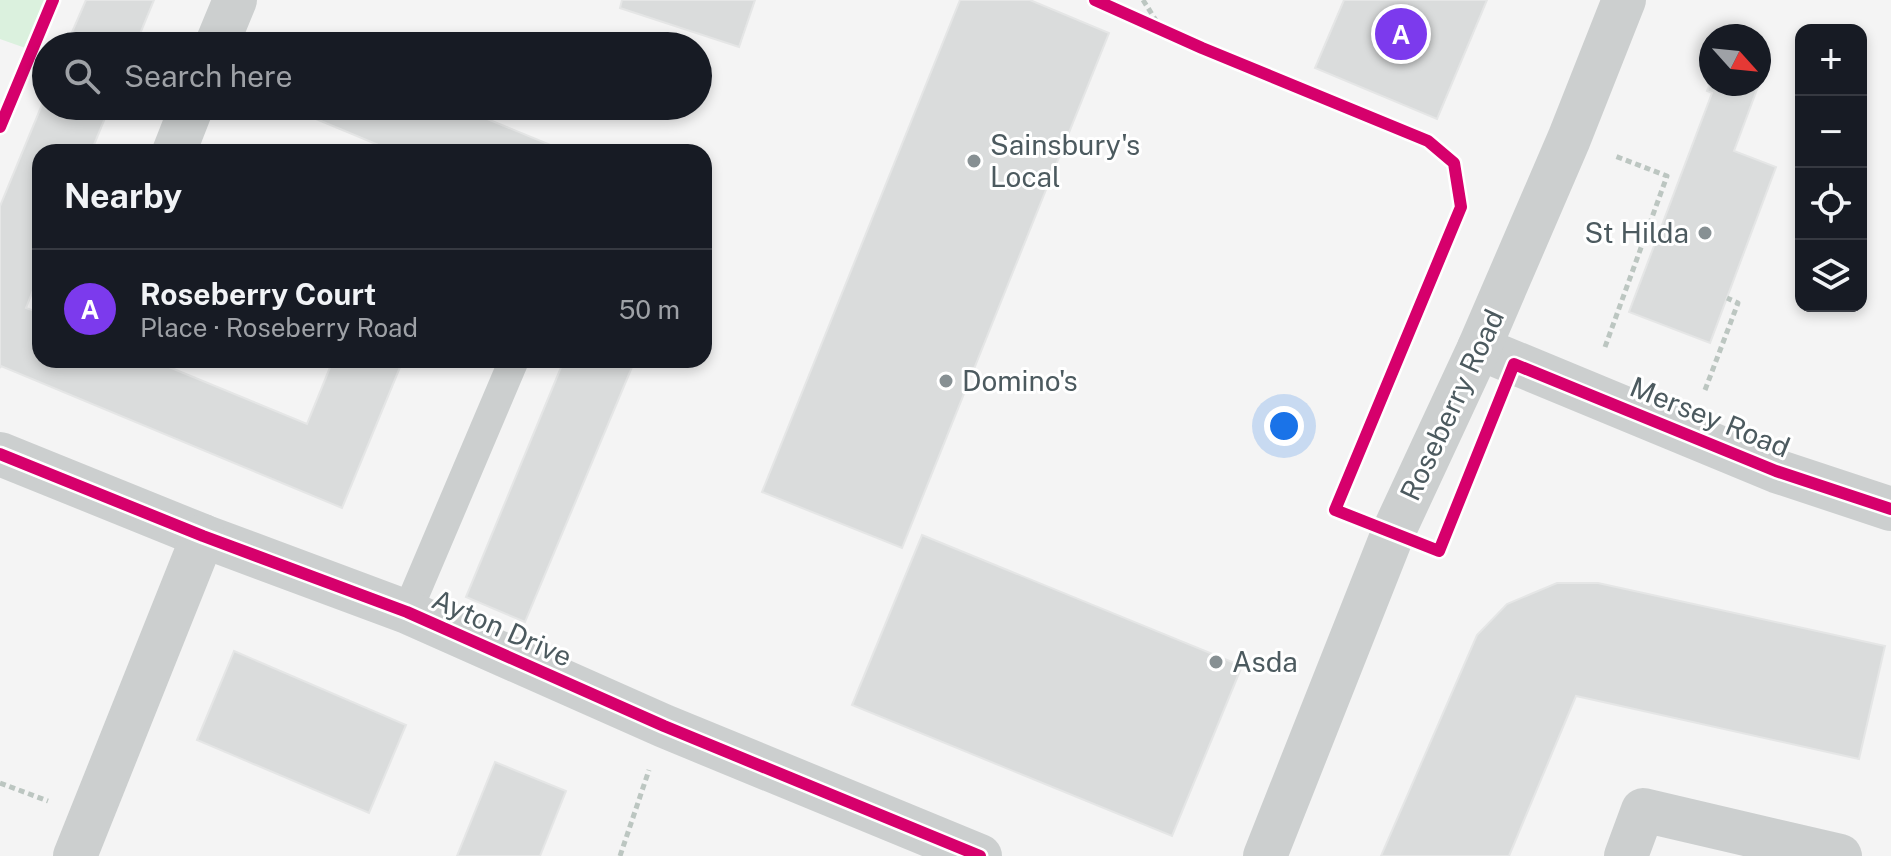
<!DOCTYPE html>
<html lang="en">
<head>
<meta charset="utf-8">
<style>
	body { margin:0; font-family:"Public Sans",sans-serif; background:#20242c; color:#f1f3f6 }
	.controls { position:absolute; right:24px; top:24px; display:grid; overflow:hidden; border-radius:16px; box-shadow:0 4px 12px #0003 }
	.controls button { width:72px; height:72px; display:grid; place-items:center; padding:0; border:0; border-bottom:2px solid #363941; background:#171b24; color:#f1f3f6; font:40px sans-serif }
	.compass { position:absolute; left:1699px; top:24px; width:72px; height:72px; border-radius:50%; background:#171b24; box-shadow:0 4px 12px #0003; rotate:117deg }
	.you { position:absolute; left:1284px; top:426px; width:28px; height:28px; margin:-20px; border:6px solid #fff; border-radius:50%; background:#1a73e8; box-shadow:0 0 0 12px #1a73e833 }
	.badge { display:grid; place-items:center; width:52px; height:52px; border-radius:50%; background:#7c3aed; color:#fff; font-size:26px; font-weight:700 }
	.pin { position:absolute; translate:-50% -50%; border:4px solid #fff; box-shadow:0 2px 8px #0006 }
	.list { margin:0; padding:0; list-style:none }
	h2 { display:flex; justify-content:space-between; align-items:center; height:104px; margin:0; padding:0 32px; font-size:34px }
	h2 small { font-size:26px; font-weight:400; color:#9ea1a6 }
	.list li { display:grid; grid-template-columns:52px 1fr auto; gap:24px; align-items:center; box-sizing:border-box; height:120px; padding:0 32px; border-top:2px solid #363941 }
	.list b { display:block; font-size:30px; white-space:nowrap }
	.list p { margin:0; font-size:26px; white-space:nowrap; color:#9ea1a6 }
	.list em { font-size:26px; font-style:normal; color:#9ea1a6 }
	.icon { flex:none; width:44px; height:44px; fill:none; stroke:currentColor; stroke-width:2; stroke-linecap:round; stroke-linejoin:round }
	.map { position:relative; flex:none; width:1891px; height:856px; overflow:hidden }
	.search { position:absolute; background:#171b24; box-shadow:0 4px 12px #0003; left:32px; top:32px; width:680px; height:88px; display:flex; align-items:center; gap:20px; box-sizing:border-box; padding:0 28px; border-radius:44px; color:#9ea1a6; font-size:30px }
	.panel { position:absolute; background:#171b24; box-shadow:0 4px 12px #0003; left:32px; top:144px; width:680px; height:224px; border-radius:24px }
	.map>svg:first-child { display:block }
	.green { fill:#dbf1de }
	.building { fill:#dadcdc; stroke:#e5e6e6; stroke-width:2 }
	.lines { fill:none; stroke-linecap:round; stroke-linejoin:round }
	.path { stroke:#bcc6c1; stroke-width:5; stroke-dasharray:6 4; stroke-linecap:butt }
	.service { stroke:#cccfcf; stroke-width:30 }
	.minor { stroke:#cccfcf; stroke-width:44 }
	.tertiary { stroke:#cccfcf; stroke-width:44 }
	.cycleway-casing { stroke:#fff; stroke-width:17 }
	.cycleway { stroke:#d6006c; stroke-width:12 }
	.poi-dot { fill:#879093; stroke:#fff; stroke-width:3 }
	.labels { text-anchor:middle; stroke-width:6; stroke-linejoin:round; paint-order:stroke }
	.poi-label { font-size:28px; fill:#4c5a5f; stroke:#fff; text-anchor:start }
	.street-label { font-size:28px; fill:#4c5a5f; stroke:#fff }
</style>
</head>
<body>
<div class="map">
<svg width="1891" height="856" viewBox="0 0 1891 856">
	<rect width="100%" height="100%" fill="#f4f4f4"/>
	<polygon class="green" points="0,0 53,0 31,50 0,39"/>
	<g class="building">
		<polygon points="86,0 154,0 135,46 66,46"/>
		<polygon points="622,0 755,0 739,47 620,8"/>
		<polygon points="960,0 1030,0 1109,33 902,548 762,492"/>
		<polygon points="1344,0 1487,0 1437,119 1315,68"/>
		<polygon points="1711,81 1711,84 1759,84 1734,151 1776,167 1710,343 1629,312 1712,93 1707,91"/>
		<polygon points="46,95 46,106 110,106 91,152 40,152 40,273 26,308 40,313 40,360 152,360 307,424 333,360 403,360 342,508 1,366 0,368 0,206"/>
		<polygon points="285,106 456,106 565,151 395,152"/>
		<polygon points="564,360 635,360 525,622 466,597"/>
		<polygon points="922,535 1242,666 1172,836 852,705"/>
		<polygon points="1557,583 1598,583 1885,646 1859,759 1576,696 1509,856 1381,856 1477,635 1507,604"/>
		<polygon points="234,651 406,725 369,813 197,740"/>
		<polygon points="495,762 566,791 540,856 457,856"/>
	</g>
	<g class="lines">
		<g class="path">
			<polyline points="1143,0 1162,30"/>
			<polyline points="1605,347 1667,176 1615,156"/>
			<polyline points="1705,390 1738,303 1727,298"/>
			<polyline points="0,783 48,801"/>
			<polyline points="620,856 649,770"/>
		</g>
		<polyline class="service" points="407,612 514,360"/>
		<g class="minor">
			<polyline points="216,46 235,0"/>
			<polyline points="174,152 192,106"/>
			<polyline points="0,454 203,536 407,612 664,726 980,856"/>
			<polyline points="75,856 203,536"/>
			<polyline points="1626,856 1643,810 1840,856"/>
		</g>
		<g class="tertiary">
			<polyline points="1479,348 1776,471 1891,509"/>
			<polyline points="1265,856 1393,533 1479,348 1569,139 1624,0"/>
		</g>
		<g class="cycleway-casing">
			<g id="cycleway">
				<polyline points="1095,0 1202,48 1428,141 1454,163 1461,207 1335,510 1439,551 1514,364 1776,471 1891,509"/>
				<polyline points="0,127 53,0"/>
				<polyline points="0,454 203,536 407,612 664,726 980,856"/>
			</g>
		</g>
		<use href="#cycleway" class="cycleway"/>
	</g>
	<g class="poi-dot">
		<circle cx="974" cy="161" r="8"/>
		<circle cx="1705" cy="233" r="8"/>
		<circle cx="946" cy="381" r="8"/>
		<circle cx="1216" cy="662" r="8"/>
	</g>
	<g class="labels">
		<g class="poi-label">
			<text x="990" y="155">Sainsbury's<tspan x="990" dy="32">Local</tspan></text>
			<text x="1689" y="243" text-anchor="end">St Hilda</text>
			<text x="962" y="391">Domino's</text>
			<text x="1232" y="672">Asda</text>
		</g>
		<g class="street-label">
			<text transform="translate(1452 405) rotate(-65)" y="10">Roseberry Road</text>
			<text transform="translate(1710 417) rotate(22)" y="10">Mersey Road</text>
			<text transform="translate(502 628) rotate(24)" y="10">Ayton Drive</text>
		</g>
	</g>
</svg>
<div class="controls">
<button>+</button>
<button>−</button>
<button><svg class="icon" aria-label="locate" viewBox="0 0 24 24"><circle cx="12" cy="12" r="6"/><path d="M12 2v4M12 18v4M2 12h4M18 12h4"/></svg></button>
<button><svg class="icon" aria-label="layers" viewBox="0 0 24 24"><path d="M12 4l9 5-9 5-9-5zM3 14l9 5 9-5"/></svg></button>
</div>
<svg class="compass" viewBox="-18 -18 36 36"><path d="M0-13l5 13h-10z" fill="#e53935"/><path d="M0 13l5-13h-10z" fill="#9ea1a6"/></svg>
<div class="you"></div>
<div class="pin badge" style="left:1401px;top:34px">A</div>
<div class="search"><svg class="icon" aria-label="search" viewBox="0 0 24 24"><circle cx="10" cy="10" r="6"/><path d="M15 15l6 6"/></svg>Search here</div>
<section class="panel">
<h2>Nearby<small></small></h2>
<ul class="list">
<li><span class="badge">A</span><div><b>Roseberry Court</b><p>Place · Roseberry Road</p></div><em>50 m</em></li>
</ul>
</section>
</div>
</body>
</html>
